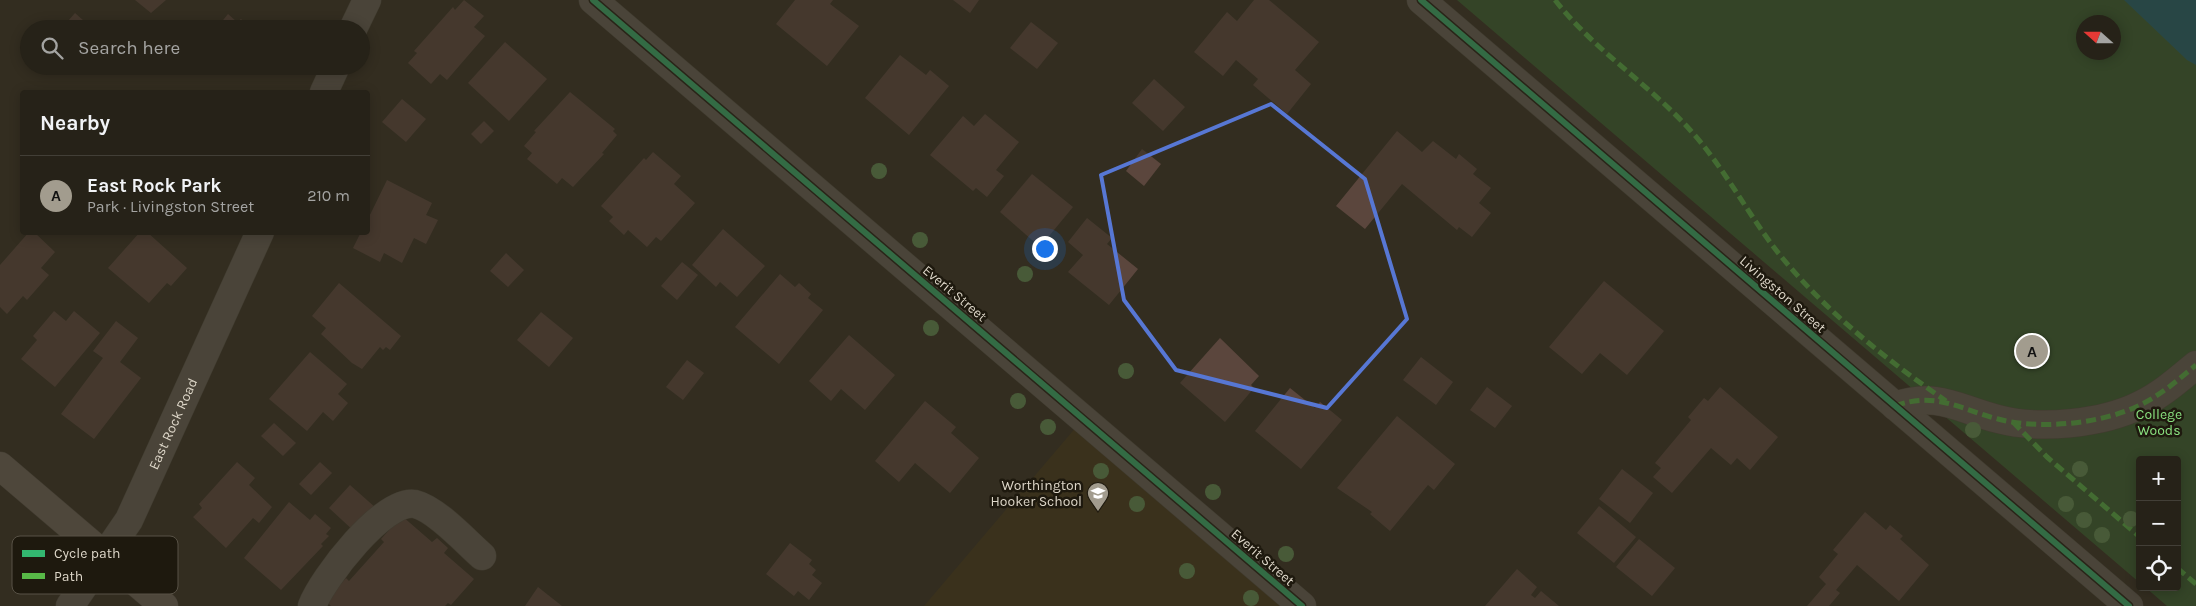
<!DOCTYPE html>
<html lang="en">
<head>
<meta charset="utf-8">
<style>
	body { margin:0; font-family:Karla,sans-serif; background:#322f25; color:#f1f3f6 }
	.controls { position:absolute; right:15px; bottom:15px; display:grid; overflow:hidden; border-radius:5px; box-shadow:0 2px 12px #0003 }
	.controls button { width:45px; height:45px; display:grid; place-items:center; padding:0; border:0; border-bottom:1px solid #423f37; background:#262218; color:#f1f3f6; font:25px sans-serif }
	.compass { position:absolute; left:2076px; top:15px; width:45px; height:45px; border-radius:50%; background:#262218; box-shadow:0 2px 12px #0003; rotate:291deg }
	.you { position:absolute; left:1044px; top:248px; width:18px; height:18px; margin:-12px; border:4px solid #fff; border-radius:50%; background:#1a73e8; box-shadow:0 0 0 8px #1a73e833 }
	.badge { display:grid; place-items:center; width:32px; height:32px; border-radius:50%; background:#a29c8e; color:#111; font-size:16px; font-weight:700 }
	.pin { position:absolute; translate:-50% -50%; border:2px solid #fff; box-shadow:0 1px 5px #0006 }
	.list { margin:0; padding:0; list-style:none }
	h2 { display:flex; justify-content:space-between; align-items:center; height:65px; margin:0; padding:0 20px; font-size:21px }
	h2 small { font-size:16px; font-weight:400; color:#a4a4a2 }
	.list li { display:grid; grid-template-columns:32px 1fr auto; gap:15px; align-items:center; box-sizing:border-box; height:80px; padding:0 20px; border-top:1px solid #423f37 }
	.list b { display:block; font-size:19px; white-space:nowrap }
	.list p { margin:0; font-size:16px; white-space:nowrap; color:#a4a4a2 }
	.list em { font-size:16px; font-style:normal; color:#a4a4a2 }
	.icon { flex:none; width:28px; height:28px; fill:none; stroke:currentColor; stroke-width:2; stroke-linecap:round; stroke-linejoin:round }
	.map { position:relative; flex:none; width:2196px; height:606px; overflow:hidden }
	.search { position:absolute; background:#262218; box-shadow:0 2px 12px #0003; left:20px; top:20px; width:350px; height:55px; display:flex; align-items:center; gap:12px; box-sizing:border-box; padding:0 18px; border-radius:28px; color:#a4a4a2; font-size:19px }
	.panel { position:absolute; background:#262218; box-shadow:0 2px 12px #0003; left:20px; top:90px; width:350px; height:145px; border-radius:5px }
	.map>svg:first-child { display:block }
	.built { fill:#433618 }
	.green { fill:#36602f; fill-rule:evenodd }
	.water { fill:#1c6571 }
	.building { fill:#5b463d }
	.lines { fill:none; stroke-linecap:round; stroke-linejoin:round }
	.minor-casing { stroke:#514b40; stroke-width:29 }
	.major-casing { stroke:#514b40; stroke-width:29 }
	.minor { stroke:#666157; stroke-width:28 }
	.major { stroke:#6f665c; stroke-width:28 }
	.quiet { stroke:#58b947; stroke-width:5; stroke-dasharray:10 5; stroke-linecap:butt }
	.cycleway-casing { stroke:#1e190e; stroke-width:9 }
	.cycleway { stroke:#33b770; stroke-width:6 }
	.tree { fill:#639155 }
	.marked { fill:none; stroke:#5777d4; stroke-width:4; stroke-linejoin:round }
	.labels { text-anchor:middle; stroke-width:5; stroke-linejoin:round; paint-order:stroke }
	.street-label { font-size:14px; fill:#ded7c9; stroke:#1e190e }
	.park-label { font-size:14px; fill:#8ae280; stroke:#1e190e }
	.poi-label { font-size:14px; fill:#ded7c9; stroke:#1e190e; text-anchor:end }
	.key { fill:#1e190e; stroke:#585246; stroke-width:1 }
	.key-label { font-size:14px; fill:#ded7c9 }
</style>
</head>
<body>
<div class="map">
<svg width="2196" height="606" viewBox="0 0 2196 606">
	<rect width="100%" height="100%" fill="#332d20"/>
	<polygon class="built" points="1083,419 1302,606 924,606"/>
	<path class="green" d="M1457 0H2196V606H2167L2145 587H2177V460H2140V583ZM2084 22H2114V52H2084Z"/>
	<polygon class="water" points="2124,0 2196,0 2196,65 2187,60"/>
	<g class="building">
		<polygon points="135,0 166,0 151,13"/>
		<polygon points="464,0 484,16 474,27 485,36 447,80 440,74 431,84 408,63 417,53 414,51 453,7 455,10"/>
		<polygon points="795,0 833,0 830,4 859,26 827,66 776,24"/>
		<polygon points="953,0 979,0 970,13"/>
		<polygon points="1254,0 1269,0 1319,42 1295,70 1311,84 1287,114 1253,85 1258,79 1236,60 1223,76 1194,52 1227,12 1237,21"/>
		<polygon points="75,13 93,29 61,29"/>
		<polygon points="228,14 237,22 241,19 252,29 223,29 219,25"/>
		<polygon points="1031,22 1058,43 1037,69 1010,48"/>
		<polygon points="505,42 547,79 509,121 468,83"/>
		<polygon points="900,55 926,75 930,70 949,86 909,135 865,98"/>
		<polygon points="1154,79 1185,107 1163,131 1132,103"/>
		<polygon points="570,92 615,129 613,131 617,135 602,153 604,154 573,187 562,178 557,184 527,159 532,153 524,146 536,132 534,131"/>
		<polygon points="402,99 426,119 406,142 382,122"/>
		<polygon points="985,114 1019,142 996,170 1004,176 987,197 976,188 973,191 930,155 963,116 974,126"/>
		<polygon points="484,121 494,131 481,144 471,134"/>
		<polygon points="1397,131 1422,152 1433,141 1456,159 1459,154 1477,169 1473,174 1491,188 1479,203 1491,213 1472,237 1459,227 1457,230 1402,184 1365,229 1336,206"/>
		<polygon points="1142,149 1161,164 1144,186 1126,171"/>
		<polygon points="653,152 681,176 674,184 695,203 661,241 656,237 647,247 628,230 624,235 609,221 613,217 601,206 644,158 646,160"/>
		<polygon points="1032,174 1073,207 1040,247 1000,212"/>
		<polygon points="387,180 432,203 426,215 438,220 426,244 414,238 402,263 384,253 380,262 353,248 361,232 368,232 368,219"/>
		<polygon points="1087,218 1112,238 1107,244 1138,269 1109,305 1068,272 1083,255 1068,242"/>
		<polygon points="723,229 765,266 737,297 720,282 716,287 692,265"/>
		<polygon points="29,232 34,232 55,252 41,268 49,275 27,300 23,296 7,314 0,307 0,265"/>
		<polygon points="140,232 147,232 187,268 171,286 167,283 149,303 108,268"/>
		<polygon points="506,253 524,270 508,287 490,271"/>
		<polygon points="682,262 698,275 677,300 661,286"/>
		<polygon points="780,274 795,287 799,283 811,294 808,298 823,310 779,364 735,327"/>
		<polygon points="1604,281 1664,331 1627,375 1600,353 1582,374 1549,347"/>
		<polygon points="339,283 401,336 390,350 386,347 383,350 380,347 362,369 352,363 321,334 326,328 312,316"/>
		<polygon points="54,311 66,321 74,311 100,333 55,387 21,359 37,340 33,336"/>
		<polygon points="541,312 573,338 549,367 517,340"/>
		<polygon points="116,321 138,338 120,362 141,378 94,439 61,414 103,358 93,351"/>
		<polygon points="849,335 895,375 865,410 841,389 831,401 809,381"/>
		<polygon points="1220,338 1259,376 1251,385 1254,388 1225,422 1180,383"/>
		<polygon points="310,352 347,384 338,394 348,403 333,421 323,412 307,431 269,399"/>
		<polygon points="1421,357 1453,382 1436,405 1403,380"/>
		<polygon points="687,360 704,373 683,400 666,387"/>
		<polygon points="1487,387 1512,406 1495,428 1470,410"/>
		<polygon points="1720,387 1778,437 1750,470 1737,458 1731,465 1711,448 1672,493 1653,477 1661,468 1655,463 1691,420 1688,417 1704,398 1708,401"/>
		<polygon points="1290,388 1315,408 1320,402 1342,420 1301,469 1255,431"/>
		<polygon points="925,401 956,427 951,433 979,458 950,493 915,463 899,482 875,461"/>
		<polygon points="1397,416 1455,464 1434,490 1428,485 1390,531 1370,514 1372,512 1337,488"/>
		<polygon points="274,423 296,443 283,456 261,436"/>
		<polygon points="237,462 255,478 249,485 272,507 259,523 253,518 226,548 193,517 202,508 199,504"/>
		<polygon points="320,462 332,473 311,495 299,484"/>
		<polygon points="1622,469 1653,493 1630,523 1599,499"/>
		<polygon points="350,485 376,508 355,532 329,508"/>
		<polygon points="289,502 310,520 315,514 331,528 326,534 329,536 321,544 323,546 281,590 244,558"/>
		<polygon points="1599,506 1636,537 1614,563 1577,533"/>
		<polygon points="1865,512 1886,530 1890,525 1903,536 1900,539 1929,565 1899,601 1857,565 1836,590 1840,593 1829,606 1807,606 1826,584 1819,577 1838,554 1833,550"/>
		<polygon points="402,516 432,542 437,538 448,548 444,553 474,579 451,605 448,603 445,606 331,606 326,601 346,578 349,581 384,542 381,539"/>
		<polygon points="1639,539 1675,568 1652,596 1616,567"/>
		<polygon points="790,543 812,560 809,564 816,570 812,575 822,583 809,600 798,591 794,596 766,574"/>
		<polygon points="1517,569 1537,587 1531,595 1535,598 1541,591 1559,606 1485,606"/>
		<polygon points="538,587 562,606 525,606"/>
	</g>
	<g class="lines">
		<g class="minor-casing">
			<g id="minor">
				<polyline points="593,0 1302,606"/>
				<polyline points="1421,0 2129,606"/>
				<polyline points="353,29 367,0"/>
				<polyline points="324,92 336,66"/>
				<path d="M1895 406C1936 391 1959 409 1998 419 2039 430 2102 424 2140 405 2161 395 2178 380 2196 365"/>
				<path id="s1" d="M70 606 129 520 260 232"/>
				<path d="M312 606C322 579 384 498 415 504 436 509 466 542 482 556"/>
			</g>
		</g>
		<g class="major-casing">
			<polyline id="major" points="0,466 164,606"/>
		</g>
		<use href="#minor" class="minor"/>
		<use href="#major" class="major"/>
		<g class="quiet">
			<path d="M1555 0C1595 51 1649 84 1691 131 1727 171 1750 219 1784 260 1829 314 1888 361 1946 401"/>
			<path d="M1895 406C1936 391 1959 409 1998 419 2039 430 2102 424 2140 405 2161 395 2178 380 2196 365"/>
			<polyline points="2013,422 2047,457 2140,537"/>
			<polyline points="2177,568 2196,584"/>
		</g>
		<g class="cycleway-casing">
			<g id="cycleway">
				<polyline points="593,0 1302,606"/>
				<polyline points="1421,0 2129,606"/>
			</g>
		</g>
		<use href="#cycleway" class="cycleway"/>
	</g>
	<g class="tree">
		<circle cx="879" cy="171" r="8"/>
		<circle cx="920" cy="240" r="8"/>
		<circle cx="1025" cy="274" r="8"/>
		<circle cx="931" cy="328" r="8"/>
		<circle cx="1126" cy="371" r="8"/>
		<circle cx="1018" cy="401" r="8"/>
		<circle cx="1048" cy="427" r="8"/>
		<circle cx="1973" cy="430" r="8"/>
		<circle cx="2080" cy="469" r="8"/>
		<circle cx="1101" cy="471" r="8"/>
		<circle cx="1213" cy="492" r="8"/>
		<circle cx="1137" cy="504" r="8"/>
		<circle cx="2066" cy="504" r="8"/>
		<circle cx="2131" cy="519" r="8"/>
		<circle cx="2084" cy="520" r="8"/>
		<circle cx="2102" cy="535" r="8"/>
		<circle cx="1286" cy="554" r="8"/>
		<circle cx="1187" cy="571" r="8"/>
		<circle cx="1251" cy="598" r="8"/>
	</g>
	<path d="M0 0H2196V606H0ZM1271 104 1365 179 1407 319 1327 408 1176 370 1124 300 1101 175Z" fill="#332d20" fill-opacity=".55" fill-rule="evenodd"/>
	<path class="marked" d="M1271 104 1365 179 1407 319 1327 408 1176 370 1124 300 1101 175Z"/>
	<defs>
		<g id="school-pin" transform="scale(1.125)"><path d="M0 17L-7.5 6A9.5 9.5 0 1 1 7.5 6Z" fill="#a29c8e" stroke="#1e190e"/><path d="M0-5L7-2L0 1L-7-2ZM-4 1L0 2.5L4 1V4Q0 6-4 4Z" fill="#fff"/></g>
	</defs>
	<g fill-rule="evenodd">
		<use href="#school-pin" x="1098" y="493"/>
	</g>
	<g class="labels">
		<g class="street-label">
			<text transform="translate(955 293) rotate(40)" y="5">Everit Street</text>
			<text transform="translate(1783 294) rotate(41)" y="5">Livingston Street</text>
			<text dy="5" stroke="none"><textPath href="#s1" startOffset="210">East Rock Road</textPath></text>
			<text transform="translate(1263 557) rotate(41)" y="5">Everit Street</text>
		</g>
		<g class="park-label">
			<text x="2159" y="419">College<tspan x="2159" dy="16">Woods</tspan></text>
		</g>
		<g class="poi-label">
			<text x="1082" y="490">Worthington<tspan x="1082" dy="16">Hooker School</tspan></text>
		</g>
	</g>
	<rect x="12" y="536" width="166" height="58" rx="8" class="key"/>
	<rect x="22" y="550" width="23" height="7" fill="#33b770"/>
	<rect x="22" y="573" width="23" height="6" fill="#58b947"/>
	<g class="key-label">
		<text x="54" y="558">Cycle path</text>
		<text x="54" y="581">Path</text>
	</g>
</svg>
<div class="controls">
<button>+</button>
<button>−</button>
<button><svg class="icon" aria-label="locate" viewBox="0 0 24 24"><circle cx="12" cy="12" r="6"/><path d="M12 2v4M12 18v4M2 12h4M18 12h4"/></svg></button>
</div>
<svg class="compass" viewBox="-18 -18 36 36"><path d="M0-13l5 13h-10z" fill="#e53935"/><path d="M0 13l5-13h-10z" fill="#a4a4a2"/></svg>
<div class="you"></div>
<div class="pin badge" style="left:2032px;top:351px">A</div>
<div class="search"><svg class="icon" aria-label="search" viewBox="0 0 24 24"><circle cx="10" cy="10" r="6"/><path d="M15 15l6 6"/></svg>Search here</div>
<section class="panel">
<h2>Nearby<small></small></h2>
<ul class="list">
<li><span class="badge">A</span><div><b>East Rock Park</b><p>Park · Livingston Street</p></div><em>210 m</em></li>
</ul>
</section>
</div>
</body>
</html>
